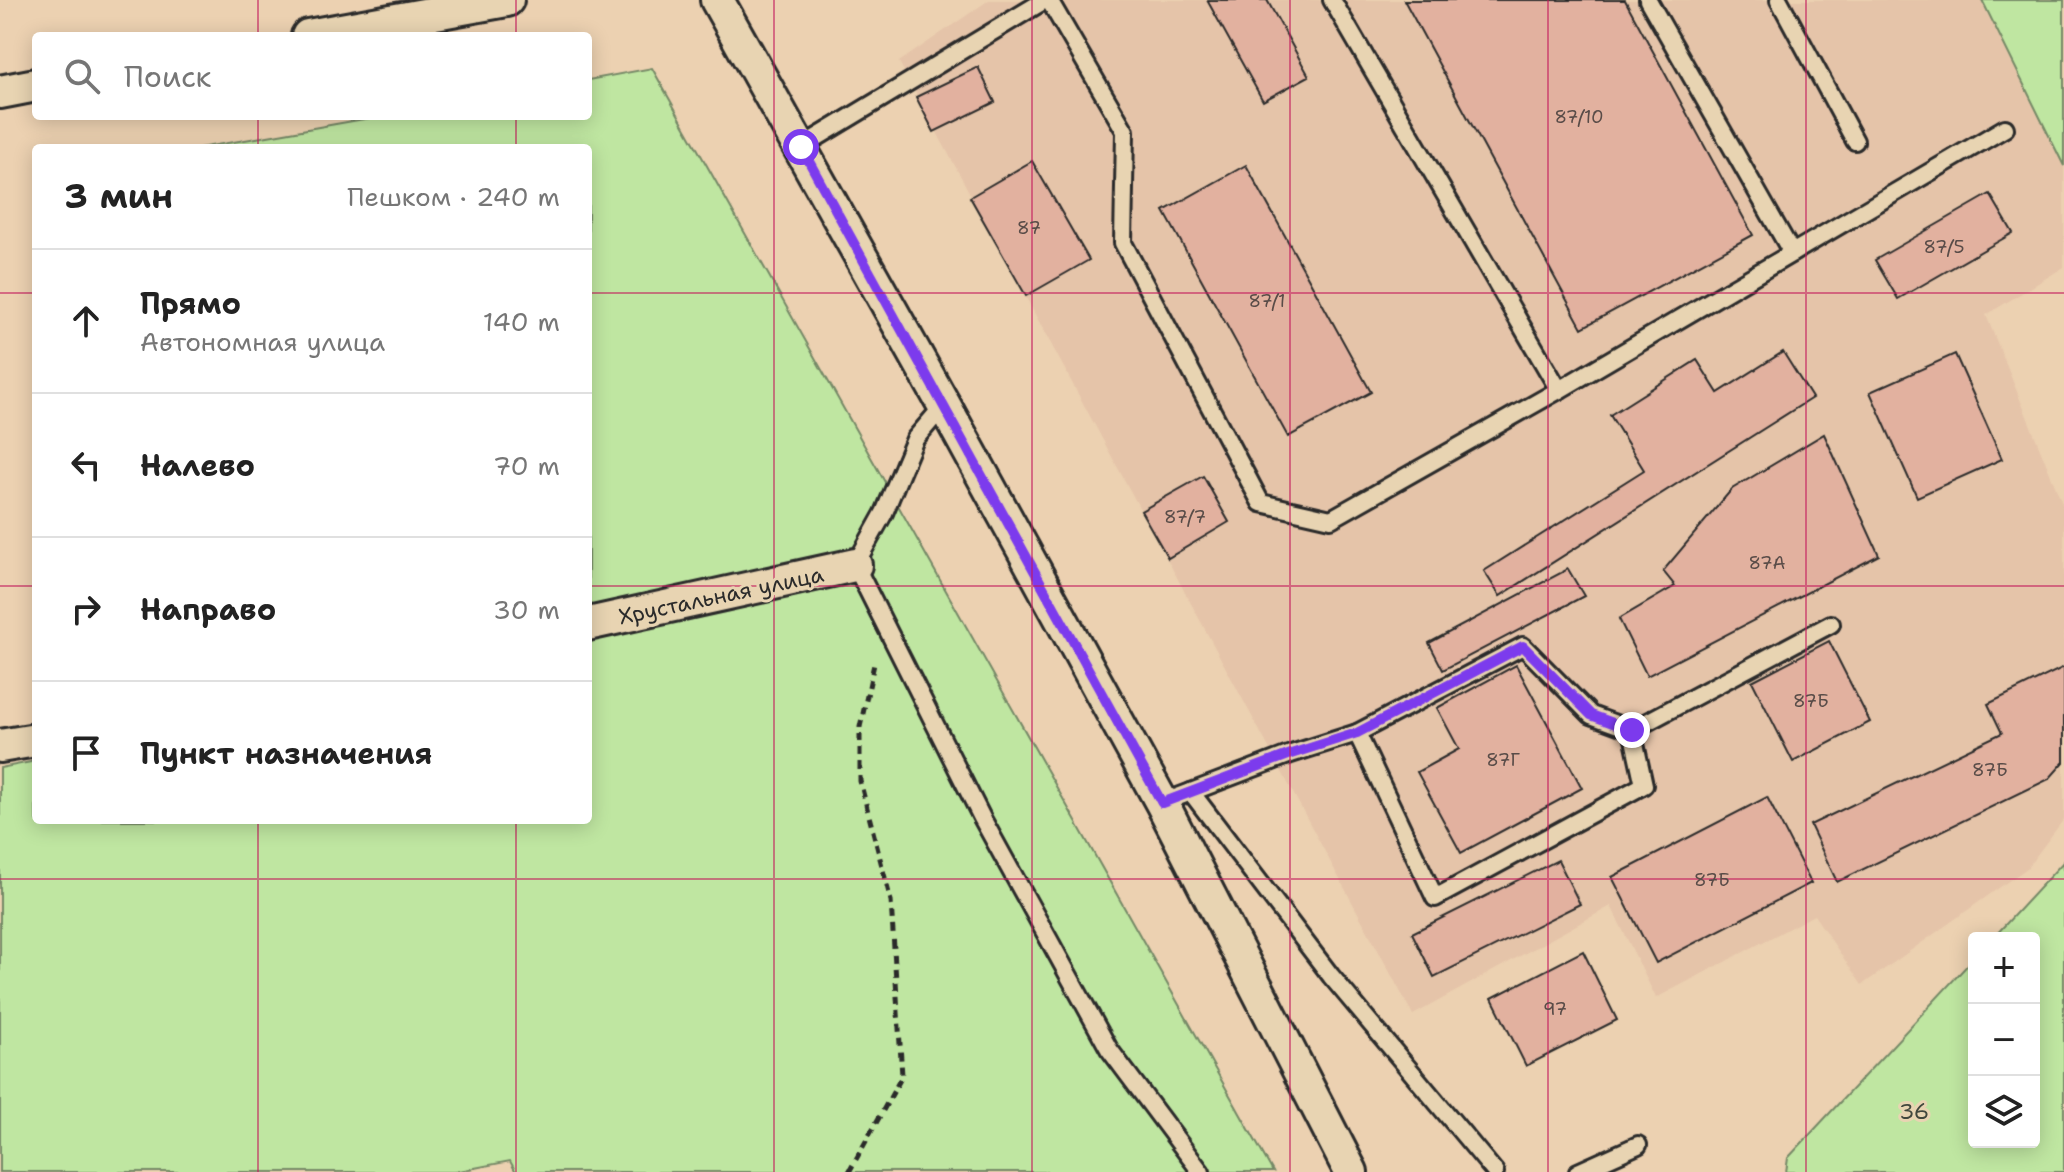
<!DOCTYPE html>
<html lang="ru">
<head>
<meta charset="utf-8">
<style>
	body { margin:0; font-family:"Shantell Sans",sans-serif; background:#f6f6f6; color:#222 }
	.controls { position:absolute; right:24px; bottom:24px; display:grid; overflow:hidden; border-radius:8px; box-shadow:0 4px 20px #0003 }
	.controls button { width:72px; height:72px; display:grid; place-items:center; padding:0; border:0; border-bottom:2px solid #e0e0e0; background:#fff; color:#222; font:40px sans-serif }
	.stop { position:absolute; width:24px; height:24px; margin:-18px; border:6px solid #7c3aed; border-radius:50%; background:#fff }
	.stop.end { background:#7c3aed; border-color:#fff; box-shadow:0 2px 8px #0008 }
	.list { margin:0; padding:0; list-style:none }
	h2 { display:flex; justify-content:space-between; align-items:center; height:104px; margin:0; padding:0 32px; font-size:34px }
	h2 small { font-size:26px; font-weight:400; color:#767676 }
	.list li { display:grid; grid-template-columns:52px 1fr auto; gap:24px; align-items:center; box-sizing:border-box; height:144px; padding:0 32px; border-top:2px solid #e0e0e0 }
	.list b { display:block; font-size:30px; white-space:nowrap }
	.list p { margin:0; font-size:26px; white-space:nowrap; color:#767676 }
	.list em { font-size:26px; font-style:normal; color:#767676 }
	.icon { flex:none; width:44px; height:44px; fill:none; stroke:currentColor; stroke-width:2; stroke-linecap:round; stroke-linejoin:round }
	.map { position:relative; flex:none; width:2064px; height:1172px; overflow:hidden }
	.search { position:absolute; background:#fff; box-shadow:0 4px 20px #0003; left:32px; top:32px; width:560px; height:88px; display:flex; align-items:center; gap:20px; box-sizing:border-box; padding:0 28px; border-radius:8px; color:#767676; font-size:30px }
	.panel { position:absolute; background:#fff; box-shadow:0 4px 20px #0003; left:32px; top:144px; width:560px; height:680px; border-radius:8px }
	.map>svg:first-child { display:block }
	.built { fill:#e5c4a9 }
	.green { fill:#bfe6a1; stroke:#758866; stroke-width:2 }
	.building { fill:#e2b19f; stroke:#2b2b2b; stroke-width:2 }
	.lines { fill:none; stroke-linecap:round; stroke-linejoin:round }
	.lane-casing { stroke:#2b2b2b; stroke-width:22 }
	.street-casing { stroke:#2b2b2b; stroke-width:38 }
	.path { stroke:#2b2b2b; stroke-width:5; stroke-dasharray:8 6; stroke-linecap:butt }
	.lane { stroke:#e8d4b2; stroke-width:16 }
	.street { stroke:#e8d4b2; stroke-width:32 }
	.route { stroke:#7c3aed; stroke-width:10 }
	.grid { fill:none; stroke:#c2185b; stroke-width:2; stroke-opacity:0.55 }
	.labels { text-anchor:middle; stroke-width:6; stroke-linejoin:round; paint-order:stroke }
	.number-label { font-size:18px; fill:#594c48 }
	.street-label { font-size:22px; fill:#2b2b2b; stroke:#e8d4b2 }
	.park-label { font-size:22px; fill:#41473d; stroke:#e8d4b2 }
</style>
</head>
<body>
<div class="map">
<svg width="2064" height="1172" viewBox="0 0 2064 1172">
	<rect width="100%" height="100%" fill="#ecd1b1"/>
	<filter id="ink" filterUnits="userSpaceOnUse"><feTurbulence type="fractalNoise" baseFrequency=".0125" numOctaves="2"/><feDisplacementMap in="SourceGraphic" scale="16" xChannelSelector="R" yChannelSelector="G"/><feConvolveMatrix kernelMatrix="1 2 1 2 8 2 1 2 1" color-interpolation-filters="sRGB"/></filter>
	<g filter="url(#ink)">
		<polygon class="built" points="989,0 1981,0 2064,167 2064,267 1986,315 2064,508 2064,819 2027,868 1862,985 1814,915 1656,998 1611,906 1413,1015 899,62"/>
		<g class="green">
			<polygon points="1982,0 2064,0 2064,166"/>
			<polygon points="652,68 1273,1172 516,1172 510,1161 454,1172 0,1172 0,768 36,761 36,820 588,820 588,148 199,148 381,116 588,116 588,80"/>
			<polygon points="2064,861 2064,1172 1786,1172 1788,1158 1974,958 1974,1142 2034,1142 2034,938 1993,938"/>
		</g>
		<g class="building">
			<polygon points="1207,0 1267,0 1309,76 1263,101"/>
			<polygon points="1404,0 1625,0 1753,235 1582,328"/>
			<polygon points="978,67 995,102 934,132 916,97"/>
			<polygon points="1032,161 1089,260 1026,296 970,197"/>
			<polygon points="1246,165 1371,392 1288,437 1164,211"/>
			<polygon points="1990,194 2013,233 1898,299 1875,260"/>
			<polygon points="1783,352 1812,398 1500,596 1484,571 1644,470 1610,415 1697,360 1718,393"/>
			<polygon points="1955,354 2002,459 1917,497 1870,392"/>
			<polygon points="1824,434 1879,555 1647,676 1619,619 1675,586 1663,571 1732,489"/>
			<polygon points="1203,476 1229,522 1168,558 1141,511"/>
			<polygon points="1568,569 1584,596 1443,670 1429,643"/>
			<polygon points="1829,641 1870,722 1793,762 1752,681"/>
			<polygon points="1516,665 1582,788 1461,853 1417,772 1459,749 1437,708"/>
			<polygon points="2064,667 2064,762 2049,779 1837,882 1810,825 2002,733 1988,704"/>
			<polygon points="1767,797 1811,883 1656,963 1612,877"/>
			<polygon points="1558,860 1580,904 1434,977 1412,933"/>
			<polygon points="1583,951 1617,1020 1526,1066 1492,998"/>
		</g>
		<g class="lines">
			<g class="lane-casing">
				<g id="lane">
					<polyline points="1049,0 1125,131 1123,243 1261,503 1331,519 1559,390 1332,0"/>
					<polyline points="1648,0 1792,253"/>
					<polyline points="1779,0 1855,141"/>
					<polyline points="801,147 1045,0"/>
					<polyline points="1559,390 2005,128"/>
					<polyline points="944,405 915,439 884,513 855,565 982,818 1109,1049 1201,1172"/>
					<polyline points="1357,733 1435,898 1644,785 1632,730"/>
					<polyline points="1191,792 1331,976 1495,1172"/>
					<polyline points="1162,803 1291,754 1357,733 1523,646 1591,715 1632,730 1831,624"/>
					<polyline points="1578,1172 1638,1145"/>
				</g>
			</g>
			<g class="street-casing">
				<g id="street">
					<polyline points="717,0 944,405 1162,803 1351,1172"/>
					<polyline points="308,36 507,0"/>
					<polyline points="0,92 36,85"/>
					<polyline points="588,624 855,565"/>
					<polyline points="0,746 36,740"/>
				</g>
			</g>
			<polyline class="path" points="849,1172 902,1076 891,901 860,781 860,727 874,664"/>
			<use href="#lane" class="lane"/>
			<use href="#street" class="street"/>
		</g>
	</g>
	<g class="lines" filter="url(#ink)">
		<polyline class="route" points="801,147 1162,803 1291,754 1357,733 1523,646 1591,715 1632,730"/>
	</g>
	<path class="grid" d="M258 0V36M516 0V36M774 0V1172M1032 0V1172M1290 0V1172M1548 0V1172M1806 0V1172M258 116V148M516 116V148M0 293H36M588 293H2064M0 586H36M588 586H2064M258 820V1172M516 820V1172M0 879H2064"/>
	<g class="labels">
		<g class="number-label">
			<text x="1579" y="123">87/10</text>
			<text x="1029" y="234">87</text>
			<text x="1944" y="253">87/5</text>
			<text x="1267" y="307">87/1</text>
			<text x="1185" y="523">87/7</text>
			<text x="1767" y="569">87А</text>
			<text x="1811" y="707">87Б</text>
			<text x="1503" y="766">87Г</text>
			<text x="1990" y="776">87Б</text>
			<text x="1712" y="886">87Б</text>
			<text x="1555" y="1015">97</text>
		</g>
		<g class="street-label">
			<text transform="translate(721 595) rotate(-12)" y="8">Хрустальная улица</text>
		</g>
		<g class="park-label">
			<text x="1914" y="1119">36</text>
		</g>
	</g>
</svg>
<div class="controls">
<button>+</button>
<button>−</button>
<button><svg class="icon" aria-label="layers" viewBox="0 0 24 24"><path d="M12 4l9 5-9 5-9-5zM3 14l9 5 9-5"/></svg></button>
</div>
<div class="stop" style="left:801px;top:147px"></div>
<div class="stop end" style="left:1632px;top:730px"></div>
<div class="search"><svg class="icon" aria-label="search" viewBox="0 0 24 24"><circle cx="10" cy="10" r="6"/><path d="M15 15l6 6"/></svg>Поиск</div>
<section class="panel">
<h2>3 мин<small>Пешком · 240 m</small></h2>
<ul class="list">
<li><svg class="icon" aria-label="ahead" viewBox="0 0 24 24"><path d="M12 20V5M6 11l6-6 6 6"/></svg><div><b>Прямо</b><p>Автономная улица</p></div><em>140 m</em></li>
<li><svg class="icon" aria-label="left" viewBox="0 0 24 24"><path d="M17 20v-9H6M10 6l-5 5 5 5"/></svg><div><b>Налево</b></div><em>70 m</em></li>
<li><svg class="icon" aria-label="right" viewBox="0 0 24 24"><path d="M7 20v-9h11M14 6l5 5-5 5"/></svg><div><b>Направо</b></div><em>30 m</em></li>
<li><svg class="icon" aria-label="arrive" viewBox="0 0 24 24"><path d="M6 21V4h12l-3 4 3 4H6"/></svg><div><b>Пункт назначения</b></div></li>
</ul>
</section>
</div>
</body>
</html>
